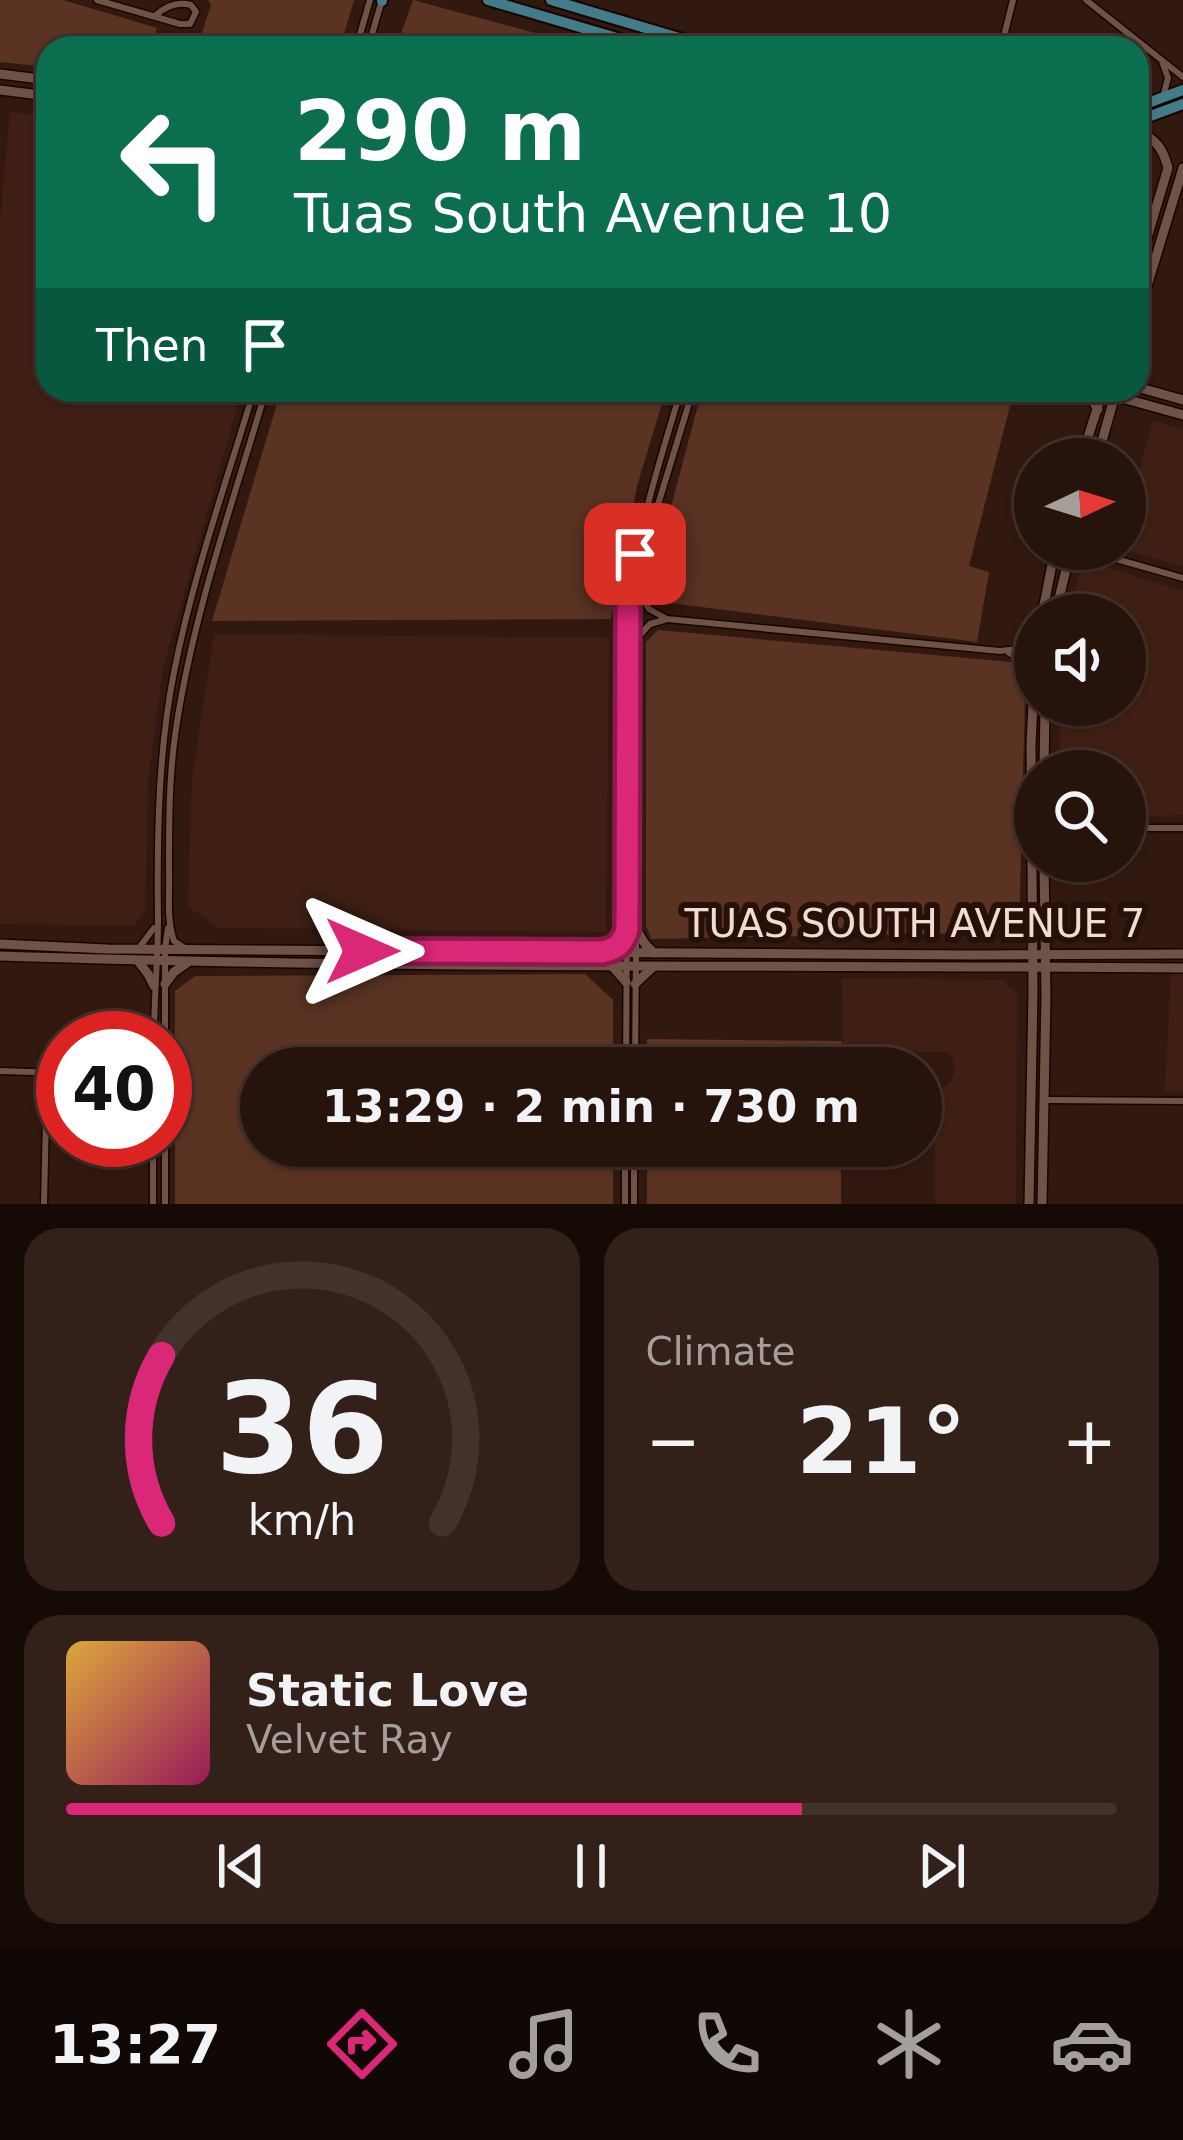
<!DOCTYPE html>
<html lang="en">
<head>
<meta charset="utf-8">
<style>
  :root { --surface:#26130b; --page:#322019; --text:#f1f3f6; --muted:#a49e9d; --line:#42322c; --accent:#db2777 }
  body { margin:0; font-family:"DejaVu Sans",sans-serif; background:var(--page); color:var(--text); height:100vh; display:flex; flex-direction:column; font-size:45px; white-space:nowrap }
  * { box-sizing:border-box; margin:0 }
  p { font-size:39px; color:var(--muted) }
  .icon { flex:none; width:66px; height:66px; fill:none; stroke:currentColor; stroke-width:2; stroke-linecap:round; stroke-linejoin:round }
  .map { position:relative; height:1204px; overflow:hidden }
  .details { display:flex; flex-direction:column; gap:24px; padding:24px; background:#150a06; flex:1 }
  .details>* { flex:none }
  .banner { position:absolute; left:36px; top:36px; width:1113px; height:366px; border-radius:36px; box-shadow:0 3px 9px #0004,0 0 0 3px var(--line); background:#0b6e4f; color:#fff; overflow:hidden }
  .needle { width:78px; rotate:86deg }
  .fabs { position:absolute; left:1014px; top:438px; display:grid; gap:24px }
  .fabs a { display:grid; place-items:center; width:132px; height:132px; border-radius:50%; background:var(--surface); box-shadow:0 3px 9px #0004,0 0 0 3px var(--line); font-size:60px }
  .speed { position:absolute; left:36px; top:1011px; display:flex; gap:24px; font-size:60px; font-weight:700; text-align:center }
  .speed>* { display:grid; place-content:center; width:156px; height:156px; border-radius:50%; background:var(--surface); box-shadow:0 3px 9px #0004,0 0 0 3px var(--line); line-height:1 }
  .speed .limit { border:18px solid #d22; background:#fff; color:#111 }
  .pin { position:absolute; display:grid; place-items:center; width:102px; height:102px; color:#fff; margin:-51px; border-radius:24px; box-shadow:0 6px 18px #0006 }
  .me { position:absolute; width:132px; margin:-66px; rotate:90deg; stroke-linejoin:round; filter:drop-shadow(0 0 9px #0008) }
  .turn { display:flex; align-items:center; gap:42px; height:252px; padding:0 60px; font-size:54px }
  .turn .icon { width:156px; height:156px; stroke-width:2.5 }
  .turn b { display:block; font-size:84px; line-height:102px }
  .then { display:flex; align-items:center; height:114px; padding:0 60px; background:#0003; gap:24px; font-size:45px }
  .big { font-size:90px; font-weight:800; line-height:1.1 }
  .details .tile { flex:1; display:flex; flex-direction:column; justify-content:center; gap:18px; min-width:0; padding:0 42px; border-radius:36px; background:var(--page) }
  .details .dial { align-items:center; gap:0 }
  .dial svg { height:312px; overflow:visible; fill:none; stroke:var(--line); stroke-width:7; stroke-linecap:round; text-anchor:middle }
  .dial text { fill:var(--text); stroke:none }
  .song { display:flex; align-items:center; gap:36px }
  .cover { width:144px; height:144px; border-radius:18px; background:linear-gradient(135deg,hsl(40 70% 55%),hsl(330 70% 35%)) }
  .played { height:12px; border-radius:6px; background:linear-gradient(90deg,var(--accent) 70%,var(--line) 70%) }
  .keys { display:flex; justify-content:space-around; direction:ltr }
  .heat { display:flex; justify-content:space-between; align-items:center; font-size:66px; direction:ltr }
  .details .tiles { flex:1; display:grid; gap:24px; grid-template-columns:1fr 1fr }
  .tile:last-child { grid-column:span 2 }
  .trip { position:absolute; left:240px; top:1047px; width:702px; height:120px; border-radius:60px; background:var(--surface); box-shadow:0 3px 9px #0004,0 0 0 3px var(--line); font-weight:800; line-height:120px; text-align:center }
  .dock { display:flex; height:192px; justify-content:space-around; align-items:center; background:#0f0804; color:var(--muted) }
  .dock .icon { width:84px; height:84px }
  .dock .selected { color:var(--accent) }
  .dock b { font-size:54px; color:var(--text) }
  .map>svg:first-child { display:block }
  .built { fill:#3f1f13 }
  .green { fill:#5a3323 }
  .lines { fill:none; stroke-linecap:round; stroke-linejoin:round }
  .street-casing { stroke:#180400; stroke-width:9 }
  .secondary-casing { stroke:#180400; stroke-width:12 }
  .primary-casing { stroke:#180400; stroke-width:14 }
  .street { stroke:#705347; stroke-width:6 }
  .secondary { stroke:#705347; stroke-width:9 }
  .primary { stroke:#427c88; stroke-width:10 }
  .route-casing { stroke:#8e194d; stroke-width:30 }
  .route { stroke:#db2777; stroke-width:21 }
  .labels { text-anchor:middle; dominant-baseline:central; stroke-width:12; stroke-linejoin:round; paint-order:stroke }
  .street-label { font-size:39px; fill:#eedcd5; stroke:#271007 }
</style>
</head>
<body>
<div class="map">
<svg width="1183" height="1204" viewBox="0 0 1183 1204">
  <rect width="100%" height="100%" fill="#32190f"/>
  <g class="built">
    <path d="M10 112 48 116V390H242L163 668 148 782 145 911 133 926 0 924V222Z"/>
    <path d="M1153 421 1183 429V567L1123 549 1125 520Z"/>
    <path d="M1096 564 1183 591V815L1125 816V771H1059L1061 705H1125V615H1071L1080 568Z"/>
    <path d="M214 634 609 638 606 932 220 928 188 907 192 779Z"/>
    <path d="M1171 973H1183V1092L1165 1091Z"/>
    <path d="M842 978 1002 980 1017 994 1016 1204H935V1100L940 1090 951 1081 955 1072 954 1062 948 1052H843Z"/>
  </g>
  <g class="green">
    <path d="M0 0H63L157 28 151 48H48V67L0 62Z"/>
    <path d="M208 0H354L340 48H197L211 5Z"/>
    <path d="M413 0 591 48H396Z"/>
    <path d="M281 390H666L637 486 611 619 212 621Z"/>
    <path d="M702 390H1014L969 566 989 572 977 642 662 602 649 590Z"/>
    <path d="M658 630 1011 662 1016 667 1025 696 1019 932 651 939 646 925V642Z"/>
    <path d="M585 974 613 1000V1068H261V1146H613V1204H175V991L195 976Z"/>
    <path d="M647 1039 842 1041 841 1068H647Z"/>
    <rect x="647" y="1146" width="194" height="58"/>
  </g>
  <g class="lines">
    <g class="street-casing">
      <g id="street">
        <path d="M97 0 180 24H190L196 12 191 5C177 1 166 6 156 15"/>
        <path d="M1086 0 1183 77"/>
        <path d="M356 48 370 0"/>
        <path d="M368 48 382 0"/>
        <path d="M1001 48 1013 0"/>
        <path d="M1162 61 1168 78 1164 93"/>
        <path d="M1081 549 1183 578"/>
        <path d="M641 594 649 609 667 619 1000 651 1018 649 1035 638"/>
        <path d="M640 635 650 624 664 620"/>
        <path d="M1009 653 1026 661 1032 669"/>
        <path d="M1125 828H1183"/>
        <path d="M138 949 154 928"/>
        <path d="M186 949 174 941C166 918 170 892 169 868 169 822 169 774 176 729 193 614 233 502 266 390"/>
        <path d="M154 1038C154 998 158 958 158 919 157 837 158 753 174 672 193 576 226 483 254 390"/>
        <path d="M165 1038V949L168 928"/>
        <path d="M626 1068 629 600C638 528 660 460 681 390"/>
        <path d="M635 1068 639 601 653 521 693 390"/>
        <path d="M0 1071 63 1073"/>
        <path d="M1046 1100 1183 1101"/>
        <path d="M44 1204 47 1072"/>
        <path d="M153 1204V1140"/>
        <path d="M165 1204V1140"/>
        <path d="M625 1204V1146"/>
        <path d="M634 1204V1146"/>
      </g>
    </g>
    <g class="secondary-casing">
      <g id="secondary">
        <path d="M0 74 48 80"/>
        <path d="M0 90 48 96"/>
        <path d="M1137 132C1156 138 1163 149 1168 168L1137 271"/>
        <path d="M1137 319 1183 168"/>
        <path d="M1137 387 1183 400"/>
        <path d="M1085 390 1098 409"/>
        <path d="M1093 390 1183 415"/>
        <path d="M1081 459 1103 390"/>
        <path d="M1097 459 1115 395"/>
        <path d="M1042 615 1055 549"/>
        <path d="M1055 615 1071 549"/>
        <path d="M1044 771 1045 705"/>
        <path d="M636 929 645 944 654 953"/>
        <path d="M0 944 107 949 973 955 1183 954"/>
        <path d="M613 950 620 945 627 930"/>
        <path d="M0 956C394 969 789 965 1183 968"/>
        <path d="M138 961 148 974 154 986"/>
        <path d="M612 966 626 982"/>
        <path d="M165 984 174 972 188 962"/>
        <path d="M635 984 653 967"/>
        <path d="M1029 1204 1033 992 1031 745 1035 661"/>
        <path d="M1042 1204 1046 997 1044 861"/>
      </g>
    </g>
    <g class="primary-casing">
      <g id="primary">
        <path d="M488 0 651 48"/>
        <path d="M551 0 713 48"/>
        <path d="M382 1V0"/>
        <path d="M1137 107 1183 90"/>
        <path d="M1137 121 1183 104"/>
      </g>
    </g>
    <use href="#street" class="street"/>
    <use href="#secondary" class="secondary"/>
    <use href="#primary" class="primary"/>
  </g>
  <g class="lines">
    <g class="route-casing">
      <path id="route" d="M362 951 602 952C616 949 622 945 627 930L628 600 635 554"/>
    </g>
    <use href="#route" class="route"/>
  </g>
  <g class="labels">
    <g class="street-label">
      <text x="915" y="923">TUAS SOUTH AVENUE 7</text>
    </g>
  </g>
</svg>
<div class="fabs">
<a><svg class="needle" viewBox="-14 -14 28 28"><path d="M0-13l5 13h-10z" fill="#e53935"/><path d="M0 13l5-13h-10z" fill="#a49e9d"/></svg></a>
<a><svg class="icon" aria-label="sound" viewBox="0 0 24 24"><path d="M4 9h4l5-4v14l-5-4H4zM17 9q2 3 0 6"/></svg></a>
<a><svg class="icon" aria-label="search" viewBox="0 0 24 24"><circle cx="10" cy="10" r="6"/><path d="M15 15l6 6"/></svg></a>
</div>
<div class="speed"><div class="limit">40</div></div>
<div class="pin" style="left:635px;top:554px;background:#d93025"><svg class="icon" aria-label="arrive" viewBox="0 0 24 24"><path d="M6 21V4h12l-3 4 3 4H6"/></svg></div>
<svg class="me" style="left:362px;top:951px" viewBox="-20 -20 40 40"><path d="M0-17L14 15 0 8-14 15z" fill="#db2777" stroke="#fff" stroke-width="4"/></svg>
<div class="trip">13:29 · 2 min · 730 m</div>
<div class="banner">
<div class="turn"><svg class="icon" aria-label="left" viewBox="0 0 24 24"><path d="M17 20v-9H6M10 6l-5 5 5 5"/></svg><div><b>290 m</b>Tuas South Avenue 10</div></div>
<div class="then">Then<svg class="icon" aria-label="arrive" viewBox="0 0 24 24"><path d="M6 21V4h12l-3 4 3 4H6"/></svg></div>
</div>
</div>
<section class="details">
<div class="tiles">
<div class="tile dial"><svg viewBox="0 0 100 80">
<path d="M14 69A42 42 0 1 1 86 69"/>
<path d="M14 69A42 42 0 0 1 14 26" stroke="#db2777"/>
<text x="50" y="56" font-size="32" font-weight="700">36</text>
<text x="50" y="72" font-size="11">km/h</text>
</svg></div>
<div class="tile"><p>Climate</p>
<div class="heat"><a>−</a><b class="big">21°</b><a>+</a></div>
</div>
<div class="tile">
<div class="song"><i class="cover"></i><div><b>Static Love</b><p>Velvet Ray</p></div></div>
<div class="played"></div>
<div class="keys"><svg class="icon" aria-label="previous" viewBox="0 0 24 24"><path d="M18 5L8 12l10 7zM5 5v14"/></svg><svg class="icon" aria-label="pause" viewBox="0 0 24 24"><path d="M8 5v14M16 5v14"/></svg><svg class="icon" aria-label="next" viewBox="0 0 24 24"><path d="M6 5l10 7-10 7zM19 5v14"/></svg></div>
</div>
</div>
</section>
<nav class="dock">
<b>13:27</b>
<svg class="icon selected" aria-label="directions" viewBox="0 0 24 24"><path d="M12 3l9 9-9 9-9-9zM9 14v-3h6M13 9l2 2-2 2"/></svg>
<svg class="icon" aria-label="music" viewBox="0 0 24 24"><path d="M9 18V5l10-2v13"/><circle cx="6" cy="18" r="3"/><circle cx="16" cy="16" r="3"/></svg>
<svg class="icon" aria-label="phone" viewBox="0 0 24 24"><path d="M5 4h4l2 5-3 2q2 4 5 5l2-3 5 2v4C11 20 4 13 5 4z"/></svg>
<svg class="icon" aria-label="climate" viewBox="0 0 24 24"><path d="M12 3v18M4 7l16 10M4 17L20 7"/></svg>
<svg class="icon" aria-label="car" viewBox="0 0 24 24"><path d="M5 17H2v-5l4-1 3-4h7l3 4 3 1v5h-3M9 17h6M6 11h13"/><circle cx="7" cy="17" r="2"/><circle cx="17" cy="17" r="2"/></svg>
</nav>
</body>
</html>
